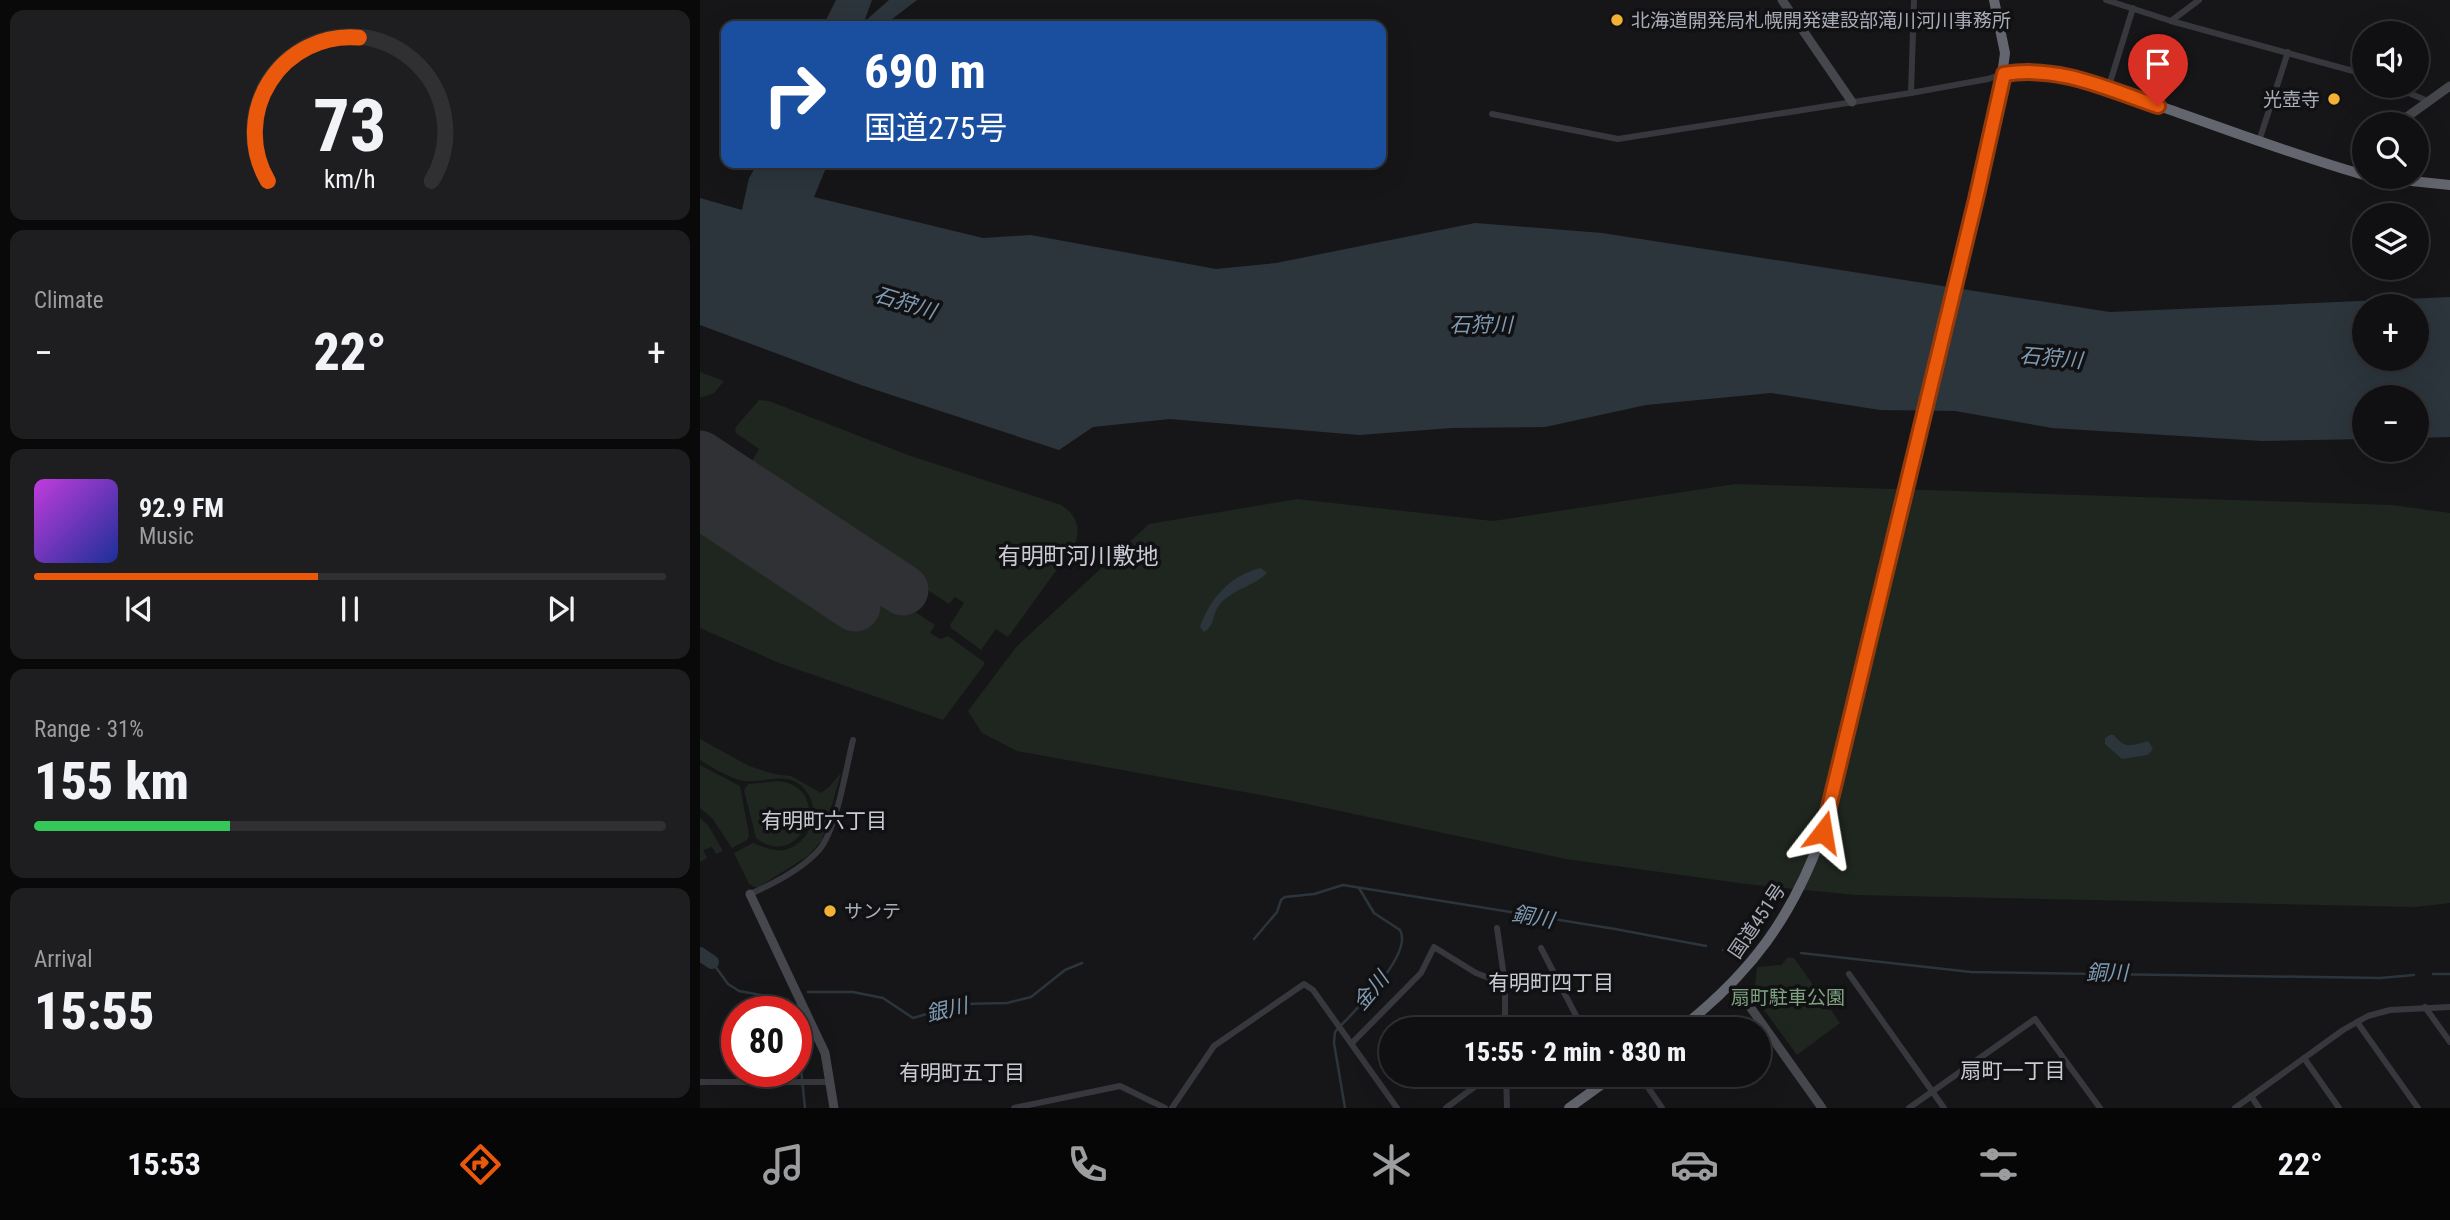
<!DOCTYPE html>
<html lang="en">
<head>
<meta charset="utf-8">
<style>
  :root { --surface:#101012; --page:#1e1e20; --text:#f1f3f6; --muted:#9c9d9f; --line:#303032; --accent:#ea580c }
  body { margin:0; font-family:"Roboto Condensed","Noto Sans JP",sans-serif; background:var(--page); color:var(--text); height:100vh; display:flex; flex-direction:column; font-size:26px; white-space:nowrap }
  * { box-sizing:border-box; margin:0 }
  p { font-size:23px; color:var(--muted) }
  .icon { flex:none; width:38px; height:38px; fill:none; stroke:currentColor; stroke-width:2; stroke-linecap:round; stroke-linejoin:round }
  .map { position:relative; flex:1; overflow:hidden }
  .details { display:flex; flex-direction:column; gap:10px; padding:10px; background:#09090a; width:700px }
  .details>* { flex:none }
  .guide { position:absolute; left:21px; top:21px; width:665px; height:147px; border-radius:14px; box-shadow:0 7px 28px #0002,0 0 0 2px var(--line); background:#1a4fa0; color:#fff; overflow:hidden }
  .buttons { position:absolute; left:1652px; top:21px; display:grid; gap:14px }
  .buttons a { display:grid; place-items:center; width:77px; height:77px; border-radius:50%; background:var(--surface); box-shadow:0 7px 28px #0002,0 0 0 2px var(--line); font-size:35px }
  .speed { position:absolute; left:21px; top:996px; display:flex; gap:14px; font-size:35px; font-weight:700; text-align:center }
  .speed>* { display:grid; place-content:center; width:91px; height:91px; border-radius:50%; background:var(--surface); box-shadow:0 7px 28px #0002,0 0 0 2px var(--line); line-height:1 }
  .speed .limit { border:10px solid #d22; background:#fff; color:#111 }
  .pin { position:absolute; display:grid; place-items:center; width:60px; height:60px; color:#fff; margin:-72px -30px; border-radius:50% 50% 50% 0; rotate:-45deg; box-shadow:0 0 7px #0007 }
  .pin .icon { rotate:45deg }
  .me { position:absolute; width:77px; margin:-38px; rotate:14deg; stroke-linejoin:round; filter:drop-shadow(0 0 5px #0008) }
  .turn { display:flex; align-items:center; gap:24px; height:147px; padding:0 28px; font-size:32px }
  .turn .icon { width:91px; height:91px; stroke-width:2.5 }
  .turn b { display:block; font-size:49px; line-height:60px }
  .big { font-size:52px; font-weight:800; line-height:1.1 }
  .details .widget { flex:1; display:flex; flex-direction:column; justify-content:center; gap:10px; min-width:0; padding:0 24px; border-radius:14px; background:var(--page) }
  .details .dial { align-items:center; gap:0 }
  .dial svg { height:182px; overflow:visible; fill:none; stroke:var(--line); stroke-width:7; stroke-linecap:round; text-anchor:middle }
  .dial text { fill:var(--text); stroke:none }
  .song { display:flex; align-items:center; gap:21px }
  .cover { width:84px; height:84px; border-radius:10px; background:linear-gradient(135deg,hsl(290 70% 55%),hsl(230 70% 35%)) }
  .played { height:7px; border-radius:4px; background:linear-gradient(90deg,var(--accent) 45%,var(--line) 45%) }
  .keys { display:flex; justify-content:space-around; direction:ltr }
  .heat { display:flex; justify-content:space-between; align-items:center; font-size:38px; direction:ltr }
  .charge { height:10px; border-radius:5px; background:linear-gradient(90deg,#34c759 31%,var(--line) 0) }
  .trip { position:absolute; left:679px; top:1017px; width:392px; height:70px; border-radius:35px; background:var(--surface); box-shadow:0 7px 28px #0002,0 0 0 2px var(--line); font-weight:800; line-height:70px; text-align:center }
  .menu { display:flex; height:112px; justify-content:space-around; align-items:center; background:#060607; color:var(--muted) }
  .menu .icon { width:49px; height:49px }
  .menu .on { color:var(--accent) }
  .menu b { font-size:32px; color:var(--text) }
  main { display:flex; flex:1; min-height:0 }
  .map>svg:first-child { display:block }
  .green { fill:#1e261f }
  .water { fill:#2c353c; fill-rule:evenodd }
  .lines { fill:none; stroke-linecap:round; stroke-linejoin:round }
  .stream { stroke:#2c353c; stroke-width:2.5 }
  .river { stroke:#2c353c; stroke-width:14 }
  .runway { stroke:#303135; stroke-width:51 }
  .street { stroke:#37383d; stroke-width:6 }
  .secondary { stroke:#45474d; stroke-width:9 }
  .highway { stroke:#63666e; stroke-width:10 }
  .route-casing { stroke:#983908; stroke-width:18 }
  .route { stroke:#ea580c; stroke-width:12 }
  .poi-dot { fill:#f2b134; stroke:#111113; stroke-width:2.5 }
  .labels { text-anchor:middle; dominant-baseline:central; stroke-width:7; stroke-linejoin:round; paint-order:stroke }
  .poi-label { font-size:19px; fill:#a8adb8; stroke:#111113; text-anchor:start }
  .street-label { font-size:19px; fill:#a8adb8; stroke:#111113 }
  .park-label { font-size:19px; fill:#7fa381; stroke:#111113 }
  .water-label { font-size:21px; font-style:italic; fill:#7f9bb3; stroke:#111113 }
  .neighbourhood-label { font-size:21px; fill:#c9ccd4; stroke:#111113 }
  .quarter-label { font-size:23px; fill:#c9ccd4; stroke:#111113 }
</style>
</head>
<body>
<main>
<section class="details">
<div class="widget dial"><svg viewBox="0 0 100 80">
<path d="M14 69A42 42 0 1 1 86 69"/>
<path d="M14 69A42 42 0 0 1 54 6" stroke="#ea580c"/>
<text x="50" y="56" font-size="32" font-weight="700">73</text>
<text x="50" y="72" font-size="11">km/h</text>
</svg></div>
<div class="widget"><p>Climate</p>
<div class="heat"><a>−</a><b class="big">22°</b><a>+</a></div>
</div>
<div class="widget">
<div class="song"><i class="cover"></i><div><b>92.9 FM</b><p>Music</p></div></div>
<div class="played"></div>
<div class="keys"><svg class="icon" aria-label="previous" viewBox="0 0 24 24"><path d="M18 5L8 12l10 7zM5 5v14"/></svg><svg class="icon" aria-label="pause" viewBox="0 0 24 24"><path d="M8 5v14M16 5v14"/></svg><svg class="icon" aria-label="next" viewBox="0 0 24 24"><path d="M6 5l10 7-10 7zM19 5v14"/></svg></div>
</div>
<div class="widget"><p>Range · 31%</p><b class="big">155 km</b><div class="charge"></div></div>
<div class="widget"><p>Arrival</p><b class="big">15:55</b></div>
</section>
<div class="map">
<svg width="1750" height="1108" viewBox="0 0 1750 1108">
  <rect width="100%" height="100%" fill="#161618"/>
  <g class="green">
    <path d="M0 372 24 381 14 393 0 398Z"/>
    <path d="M59 400 69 401 208 455 361 505C377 515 382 529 374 546L308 637 296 629 281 650 251 628 250 625 264 603 255 597 249 604 46 470 59 449 36 433 35 428Z"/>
    <path d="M44 473 216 587 219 599 206 602 33 488Z"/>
    <path d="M0 476 29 495 32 491 235 625 230 633 240 639 248 636 284 662V665L243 720 79 663 0 628Z"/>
    <path d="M1035 484 1692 505 1750 513V903L1715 907 1156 895 1046 884 866 859 588 800 317 751 282 733 268 711 317 646 449 524 597 499 793 521Z"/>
    <path d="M0 739 49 766 74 774 91 776 121 793 129 787 141 773 122 840 108 856 57 888 49 884 34 853 53 843C63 847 74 852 85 850 108 844 122 815 108 794 91 767 67 784 44 781 30 779 12 767 0 760Z"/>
    <path d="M0 765 40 786 49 835 47 840 32 848 12 818 0 808Z"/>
    <path d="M79 781C137 789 100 873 56 838L44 790 48 784Z"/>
    <path d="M0 818 8 825 23 851 16 854 12 847 3 850 7 858 0 862Z"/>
    <path d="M1088 957 1094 958 1140 1023 1097 1055 1054 996 1057 967 1081 965Z"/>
  </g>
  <g class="water">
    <path d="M136 0H172L164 22 189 0H217L183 26H123Z"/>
    <path d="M58 163H128L114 197 283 238 331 235 516 269 576 263 775 223 902 233 1410 312 1750 297V437L1717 438V397H1664V439L1562 441 1352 428 1255 411 1180 410 1071 393 946 405 845 427 752 428 659 435 470 419 393 427 359 450 161 385 0 325V198L42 210 49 178ZM1664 306H1717V359H1664Z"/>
    <path d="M561 568 567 573C554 586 533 589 520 604 512 613 515 627 504 632L500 627C510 599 530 575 561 568Z"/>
    <path d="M1410 735H1414C1425 750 1433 745 1448 741L1453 749 1448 755 1422 759 1405 744V738Z"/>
  </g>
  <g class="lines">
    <g class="stream">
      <path d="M554 939 577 912 581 900 585 897 614 894 643 885 915 929 1006 946"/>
      <path d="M1023 950 1031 951 1042 949"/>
      <path d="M1101 953 1271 972 1680 978 1714 975"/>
      <path d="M12 962 28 984 39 991 88 1000"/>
      <path d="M1733 974H1750"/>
      <path d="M108 992H153L183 998 213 1018 261 1004 307 1003 331 997 365 970 382 963"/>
      <path d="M75 998 77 1012"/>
      <path d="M96 1054 101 1069 105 1108"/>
      <path d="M645 1108 634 1043 635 1032C652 1013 714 955 700 930L674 913 659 888"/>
    </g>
    <path class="river" d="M0 954 12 962"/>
    <g class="runway">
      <path d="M0 456 203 590"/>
      <path d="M0 503 155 606"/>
    </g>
    <g class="street">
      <path d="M1406 0 1471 21 1664 74"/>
      <path d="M1471 21 1499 0"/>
      <path d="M1692 86 1728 101"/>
      <path d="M1408 89 1433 8"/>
      <path d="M1211 93 1214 0"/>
      <path d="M792 114 918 139 1211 93 1288 79 1302 74"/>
      <path d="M1559 141 1588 52"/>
      <path d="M50 894C73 884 102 869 119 850 137 829 146 768 153 740"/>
      <path d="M797 928 805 984V1029"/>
      <path d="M841 948 883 1029"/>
      <path d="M1149 974 1244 1108"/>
      <path d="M1725 1007 1750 1042"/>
      <path d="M1657 1022 1718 1108"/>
      <path d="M652 1043 721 973 734 947 776 973 805 984"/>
      <path d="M1604 1058 1639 1108"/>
      <path d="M806 1074 807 1108"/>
      <path d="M939 1074 962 1108"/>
      <path d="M0 1082H131"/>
      <path d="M1551 1096 1559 1108"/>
      <path d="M314 1108 420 1086 465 1108"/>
      <path d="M472 1108 514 1046 604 984 613 990 697 1108"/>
      <path d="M746 1108 792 1074"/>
      <path d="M1209 1108 1335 1019 1400 1108"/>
      <path d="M1535 1108 1643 1030 1668 1016 1690 1010 1750 1007"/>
    </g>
    <g class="secondary">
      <path d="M1082 0 1152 102"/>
      <path d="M1697 124 1750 86"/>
      <path d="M1656 173 1664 155"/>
      <path d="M50 894 125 1053 134 1108"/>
      <path d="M1030 985 1048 1004 1122 1108"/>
    </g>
    <g class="highway">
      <path d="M1304 74C1360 65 1412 90 1465 108 1531 131 1597 156 1664 175"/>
      <path d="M1673 177 1750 185"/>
      <path d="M980 1029C1051 973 1092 918 1123 832L1299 98 1305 53 1294 0"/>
      <path d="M869 1108 916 1074"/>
    </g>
  </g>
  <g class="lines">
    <g class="route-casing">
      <path id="route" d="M1123 832 1276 199 1304 74C1359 65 1407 89 1458 106"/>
    </g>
    <use href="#route" class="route"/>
  </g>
  <g class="poi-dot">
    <circle cx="917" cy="20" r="7"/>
    <circle cx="1634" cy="99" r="7"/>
    <circle cx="130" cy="911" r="7"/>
  </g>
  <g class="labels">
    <g class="poi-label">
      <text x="931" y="20">北海道開発局札幌開発建設部滝川河川事務所</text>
      <text x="1620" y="99" text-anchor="end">光壺寺</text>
      <text x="144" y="911">サンテ</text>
    </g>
    <g class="street-label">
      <text transform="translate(1057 921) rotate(-56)">国道451号</text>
    </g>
    <g class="park-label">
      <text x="1088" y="997">扇町駐車公園</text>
    </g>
    <g class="water-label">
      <text transform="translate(205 303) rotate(17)">石狩川</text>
      <text x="781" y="325">石狩川</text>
      <text transform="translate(1351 358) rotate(5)">石狩川</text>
      <text transform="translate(833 917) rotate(10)">銅川</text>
      <text x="1407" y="973">銅川</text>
      <text transform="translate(671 991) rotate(-50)">金川</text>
      <text transform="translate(247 1010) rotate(-13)">銀川</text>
    </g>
    <g class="neighbourhood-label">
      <text x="124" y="821">有明町六丁目</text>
      <text x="851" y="983">有明町四丁目</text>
      <text x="1313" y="1071">扇町一丁目</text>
      <text x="262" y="1073">有明町五丁目</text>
    </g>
    <g class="quarter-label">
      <text x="378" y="556">有明町河川敷地</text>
    </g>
  </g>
</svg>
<div class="buttons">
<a><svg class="icon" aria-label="sound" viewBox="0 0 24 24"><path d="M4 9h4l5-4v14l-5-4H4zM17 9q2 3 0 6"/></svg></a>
<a><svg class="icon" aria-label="search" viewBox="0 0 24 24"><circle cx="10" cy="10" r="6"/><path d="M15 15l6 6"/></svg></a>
<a><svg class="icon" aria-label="layers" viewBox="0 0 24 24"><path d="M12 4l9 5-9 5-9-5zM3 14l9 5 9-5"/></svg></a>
<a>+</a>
<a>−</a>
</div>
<div class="speed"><div class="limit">80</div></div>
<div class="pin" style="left:1458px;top:106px;background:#d93025"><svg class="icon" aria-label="arrive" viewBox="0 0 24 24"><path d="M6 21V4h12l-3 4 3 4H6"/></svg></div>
<svg class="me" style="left:1123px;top:832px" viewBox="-20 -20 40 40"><path d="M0-17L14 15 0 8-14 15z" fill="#ea580c" stroke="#fff" stroke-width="4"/></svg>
<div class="trip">15:55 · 2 min · 830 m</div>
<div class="guide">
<div class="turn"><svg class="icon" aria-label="right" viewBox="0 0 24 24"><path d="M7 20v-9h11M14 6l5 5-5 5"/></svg><div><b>690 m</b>国道275号</div></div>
</div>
</div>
</main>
<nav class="menu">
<b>15:53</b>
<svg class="icon on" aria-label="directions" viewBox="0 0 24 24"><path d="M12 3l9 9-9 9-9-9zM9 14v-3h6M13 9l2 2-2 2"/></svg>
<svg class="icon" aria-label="music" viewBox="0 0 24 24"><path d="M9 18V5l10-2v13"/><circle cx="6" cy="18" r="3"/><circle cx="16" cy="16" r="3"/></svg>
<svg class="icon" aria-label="phone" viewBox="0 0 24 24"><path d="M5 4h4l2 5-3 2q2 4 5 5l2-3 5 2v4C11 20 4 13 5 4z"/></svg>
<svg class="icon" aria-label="climate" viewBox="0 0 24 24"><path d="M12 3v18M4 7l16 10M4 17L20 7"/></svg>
<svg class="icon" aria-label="car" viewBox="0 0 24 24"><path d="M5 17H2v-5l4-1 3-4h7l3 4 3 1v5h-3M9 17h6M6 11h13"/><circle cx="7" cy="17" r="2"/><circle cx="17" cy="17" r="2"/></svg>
<svg class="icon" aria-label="filters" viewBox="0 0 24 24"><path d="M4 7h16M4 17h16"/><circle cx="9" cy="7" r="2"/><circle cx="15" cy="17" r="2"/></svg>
<b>22°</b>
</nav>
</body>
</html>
